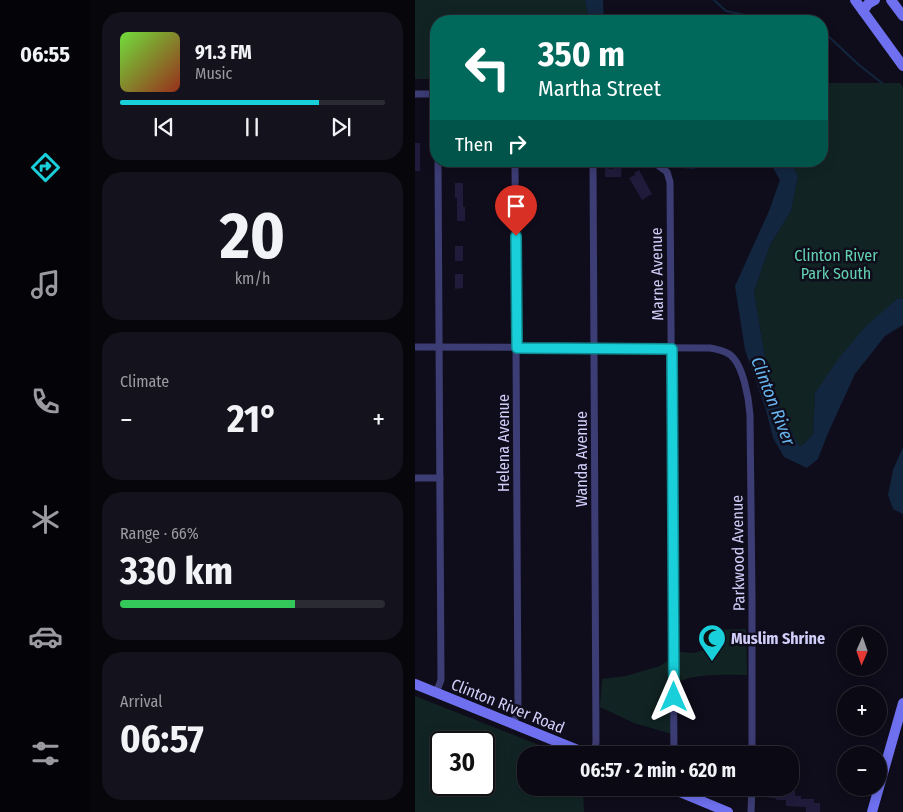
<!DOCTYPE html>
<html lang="en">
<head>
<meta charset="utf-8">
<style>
  :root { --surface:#0b0a14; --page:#14131d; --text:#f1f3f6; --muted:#9a9aa0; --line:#2b2b34; --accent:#18cfda }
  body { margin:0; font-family:"Fira Sans Condensed",sans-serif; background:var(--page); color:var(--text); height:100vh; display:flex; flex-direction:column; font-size:19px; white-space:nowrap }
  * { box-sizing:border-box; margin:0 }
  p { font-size:16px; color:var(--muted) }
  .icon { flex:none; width:28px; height:28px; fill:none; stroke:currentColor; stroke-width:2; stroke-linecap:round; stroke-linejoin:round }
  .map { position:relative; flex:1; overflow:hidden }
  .details { display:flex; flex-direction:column; gap:12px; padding:12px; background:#06060b; width:325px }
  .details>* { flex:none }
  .top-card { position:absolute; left:15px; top:15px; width:398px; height:152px; border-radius:20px; box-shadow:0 2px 12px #0003,0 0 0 1px var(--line); background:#00695c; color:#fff; overflow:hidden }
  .needle { width:32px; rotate:182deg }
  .tools { position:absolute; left:422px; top:626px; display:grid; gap:10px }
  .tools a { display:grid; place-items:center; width:50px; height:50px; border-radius:50%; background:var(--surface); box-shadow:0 2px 12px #0003,0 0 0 1px var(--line); font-size:25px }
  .speed { position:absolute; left:15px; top:731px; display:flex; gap:10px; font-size:25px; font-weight:700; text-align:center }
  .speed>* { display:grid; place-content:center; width:65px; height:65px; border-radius:50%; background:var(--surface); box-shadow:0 2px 12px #0003,0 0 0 1px var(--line); line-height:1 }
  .speed .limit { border:2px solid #111; border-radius:8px; background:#fff; color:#111 }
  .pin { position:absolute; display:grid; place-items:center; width:42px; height:42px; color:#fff; margin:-51px -21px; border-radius:50% 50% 50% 0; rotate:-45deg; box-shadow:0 0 5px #0007 }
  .pin .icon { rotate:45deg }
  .me { position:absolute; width:55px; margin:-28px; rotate:0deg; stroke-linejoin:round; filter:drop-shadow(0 0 4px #0008) }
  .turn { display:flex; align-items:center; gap:18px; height:105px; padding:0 25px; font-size:22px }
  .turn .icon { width:65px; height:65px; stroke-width:2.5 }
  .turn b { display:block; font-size:35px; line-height:42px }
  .then { display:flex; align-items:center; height:48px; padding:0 25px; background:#0003; gap:10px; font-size:19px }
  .big { font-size:38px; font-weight:700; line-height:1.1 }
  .details .tile { flex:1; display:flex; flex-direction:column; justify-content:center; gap:8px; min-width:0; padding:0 18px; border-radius:20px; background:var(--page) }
  .details .dial { align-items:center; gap:0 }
  .dial b { font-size:65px; line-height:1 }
  .song { display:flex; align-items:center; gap:15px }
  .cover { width:60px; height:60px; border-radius:8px; background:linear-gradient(135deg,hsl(100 70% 55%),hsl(10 70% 35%)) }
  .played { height:5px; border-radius:2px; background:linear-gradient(90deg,var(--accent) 75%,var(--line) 75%) }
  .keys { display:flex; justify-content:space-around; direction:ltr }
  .heat { display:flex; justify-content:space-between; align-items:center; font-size:28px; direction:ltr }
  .charge { height:8px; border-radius:4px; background:linear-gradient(90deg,#34c759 66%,var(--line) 0) }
  .trip { position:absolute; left:102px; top:746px; width:282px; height:50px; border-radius:20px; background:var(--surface); box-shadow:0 2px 12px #0003,0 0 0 1px var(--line); font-weight:700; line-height:50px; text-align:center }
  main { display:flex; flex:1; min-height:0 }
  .menu { display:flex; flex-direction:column; width:90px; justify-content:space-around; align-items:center; background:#040408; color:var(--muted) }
  .menu .icon { width:35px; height:35px }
  .menu .on { color:var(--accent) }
  .menu b { font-size:22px; color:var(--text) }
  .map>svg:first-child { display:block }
  .green { fill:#112423; fill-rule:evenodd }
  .water { fill:#12263f }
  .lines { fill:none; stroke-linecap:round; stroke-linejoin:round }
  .stream { stroke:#12263f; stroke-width:2 }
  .building { fill:#201b3a }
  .street { stroke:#3d3d75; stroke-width:7 }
  .secondary { stroke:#6e70ef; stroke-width:10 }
  .route-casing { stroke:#10878e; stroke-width:12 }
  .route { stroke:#18cfda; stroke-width:9 }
  .labels { text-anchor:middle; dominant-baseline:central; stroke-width:5; stroke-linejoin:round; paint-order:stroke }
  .park-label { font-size:16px; fill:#62d0b0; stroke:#0f0d1b }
  .street-label { font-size:16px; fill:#d0cdf9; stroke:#0f0d1b }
  .poi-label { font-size:16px; font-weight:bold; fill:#d0cdf9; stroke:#0f0d1b; text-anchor:start }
  .water-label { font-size:18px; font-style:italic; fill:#66b5ee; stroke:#0f0d1b }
</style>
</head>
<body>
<main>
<nav class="menu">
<b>06:55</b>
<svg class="icon on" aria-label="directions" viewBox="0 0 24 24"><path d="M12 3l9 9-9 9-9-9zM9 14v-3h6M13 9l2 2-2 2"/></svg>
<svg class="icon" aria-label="music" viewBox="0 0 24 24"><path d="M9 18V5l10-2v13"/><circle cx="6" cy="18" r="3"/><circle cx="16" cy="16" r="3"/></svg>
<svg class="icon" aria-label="phone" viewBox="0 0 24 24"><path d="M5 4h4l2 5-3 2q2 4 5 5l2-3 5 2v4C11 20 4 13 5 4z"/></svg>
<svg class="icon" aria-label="climate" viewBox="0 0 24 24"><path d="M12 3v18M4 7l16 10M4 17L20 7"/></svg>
<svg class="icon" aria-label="car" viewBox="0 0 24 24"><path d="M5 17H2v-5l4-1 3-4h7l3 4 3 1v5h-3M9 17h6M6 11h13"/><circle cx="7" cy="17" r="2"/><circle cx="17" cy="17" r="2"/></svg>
<svg class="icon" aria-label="filters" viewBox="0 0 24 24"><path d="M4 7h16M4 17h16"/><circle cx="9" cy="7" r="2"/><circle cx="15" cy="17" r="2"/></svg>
</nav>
<section class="details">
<div class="tile">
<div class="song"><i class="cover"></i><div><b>91.3 FM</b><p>Music</p></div></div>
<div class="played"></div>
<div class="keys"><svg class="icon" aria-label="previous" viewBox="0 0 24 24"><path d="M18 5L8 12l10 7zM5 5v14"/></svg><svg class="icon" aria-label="pause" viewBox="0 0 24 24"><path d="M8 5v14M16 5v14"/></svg><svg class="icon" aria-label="next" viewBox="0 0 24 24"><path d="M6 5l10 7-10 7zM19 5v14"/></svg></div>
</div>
<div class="tile dial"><b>20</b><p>km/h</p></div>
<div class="tile"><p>Climate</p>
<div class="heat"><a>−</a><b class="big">21°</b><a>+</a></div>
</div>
<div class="tile"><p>Range · 66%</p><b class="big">330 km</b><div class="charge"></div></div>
<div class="tile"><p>Arrival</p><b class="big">06:57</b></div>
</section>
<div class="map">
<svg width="488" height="812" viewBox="0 0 488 812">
  <rect width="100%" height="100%" fill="#0f0d1b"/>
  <g class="green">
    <path d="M0 0H170L174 21H21V79H0Z"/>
    <path d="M406 83H485L488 87V299L483 298 400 393 398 434 389 444 384 446 357 392 348 346 339 292 355 245 376 211 383 176 376 161H406Z"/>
    <path d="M331 629 332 675C315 675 277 673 263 683 260 686 257 690 255 692L257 734 219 723 185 707 187 679 211 676 245 666 265 652 279 653 289 650 290 639 289 630Z"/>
    <path d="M0 696 149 755H111V788H168L169 812H0ZM26 742H69V785H26Z"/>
  </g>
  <g class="water">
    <path d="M170 0H188L189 21H174Z"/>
    <path d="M254 161H287L279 169 267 168Z"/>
    <path d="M354 161H376L383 176 376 211 355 245 339 292 348 346 357 392 384 446 389 444 398 434 400 393 424 358 451 326 483 298 488 299V325L470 336 440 374 413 433 403 459 392 468 369 457 358 438 351 410 330 350 320 286 354 211 365 180Z"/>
    <path d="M488 447V514L478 509 473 495 478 470Z"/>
  </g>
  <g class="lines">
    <g class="stream">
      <path d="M299 0 311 11 358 21"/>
      <path d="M406 33 412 35 444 65 467 83"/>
    </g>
  </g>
  <g class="building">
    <rect x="0" y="143" width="5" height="28"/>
    <path d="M198 162H207L206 177H190V168L198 169Z"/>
    <path d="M224 170 237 194 227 200 214 178 220 175 219 173Z"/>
    <path d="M40 183H48V207H50V221H42V198H40Z"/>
    <rect x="40" y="246" width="8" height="15"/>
    <path d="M40 274H48V288L40 289Z"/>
    <path d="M354 788H368V790L380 791V796H386V799H399V803H405V812H391V807L371 806V800H362L360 798H354Z"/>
  </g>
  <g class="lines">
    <g class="street">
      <path d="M0 94H21"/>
      <path d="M237 161 252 172 255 182 259 755"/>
      <path d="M0 347 295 348C301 349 309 351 314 354 328 363 334 399 335 415L337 597V755"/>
      <path d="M0 478H25"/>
      <path d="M21 693 26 680 23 161"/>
      <path d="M98 724 103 710 100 161"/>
      <path d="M177 755 181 743 178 161"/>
      <path d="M336 812 337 788"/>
    </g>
    <g class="secondary">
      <path d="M440 0 488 66"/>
      <path d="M476 0 488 16"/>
      <path d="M448 11 453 4 460 0"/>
      <path d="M0 684 175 755"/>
      <path d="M255 788 313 812"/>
      <path d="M457 812 488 703"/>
    </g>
  </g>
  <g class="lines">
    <g class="route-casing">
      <path id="route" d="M101 236 102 348 257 349 259 697"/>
    </g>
    <use href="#route" class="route"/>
  </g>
  <defs>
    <g id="mosque-pin" transform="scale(1.4375)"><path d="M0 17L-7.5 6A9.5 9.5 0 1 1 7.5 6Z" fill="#18cfda" stroke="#0f0d1b"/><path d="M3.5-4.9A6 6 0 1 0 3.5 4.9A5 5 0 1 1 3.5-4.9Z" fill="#111"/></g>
  </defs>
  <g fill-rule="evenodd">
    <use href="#mosque-pin" x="297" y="638"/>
  </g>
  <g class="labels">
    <g class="park-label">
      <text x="421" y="255">Clinton River<tspan x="421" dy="18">Park South</tspan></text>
    </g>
    <g class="street-label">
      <text transform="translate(242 274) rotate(-91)">Marne Avenue</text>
      <text transform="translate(88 443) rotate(-90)">Helena Avenue</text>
      <text transform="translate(166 459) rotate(-90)">Wanda Avenue</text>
      <text transform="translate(323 553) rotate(-91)">Parkwood Avenue</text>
      <text transform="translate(93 706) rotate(22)">Clinton River Road</text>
    </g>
    <g class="poi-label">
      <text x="316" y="638">Muslim Shrine</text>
    </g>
    <g class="water-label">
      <text transform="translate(358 401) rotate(69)">Clinton River</text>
    </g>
  </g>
</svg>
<div class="tools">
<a><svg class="needle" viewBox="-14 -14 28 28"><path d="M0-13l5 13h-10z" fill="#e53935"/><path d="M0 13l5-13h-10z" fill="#9a9aa0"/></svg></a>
<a>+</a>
<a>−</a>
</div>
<div class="speed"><div class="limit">30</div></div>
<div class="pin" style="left:101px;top:236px;background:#d93025"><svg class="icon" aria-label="arrive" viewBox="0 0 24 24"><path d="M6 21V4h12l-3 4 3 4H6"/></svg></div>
<svg class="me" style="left:259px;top:697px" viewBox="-20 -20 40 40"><path d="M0-17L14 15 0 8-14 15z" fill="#18cfda" stroke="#fff" stroke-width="4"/></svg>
<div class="trip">06:57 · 2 min · 620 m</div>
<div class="top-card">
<div class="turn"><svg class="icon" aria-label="left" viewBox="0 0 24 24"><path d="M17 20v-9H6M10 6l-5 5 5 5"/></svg><div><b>350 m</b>Martha Street</div></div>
<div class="then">Then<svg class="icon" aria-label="right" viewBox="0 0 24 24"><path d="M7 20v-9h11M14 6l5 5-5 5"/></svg></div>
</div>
</div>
</main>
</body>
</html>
